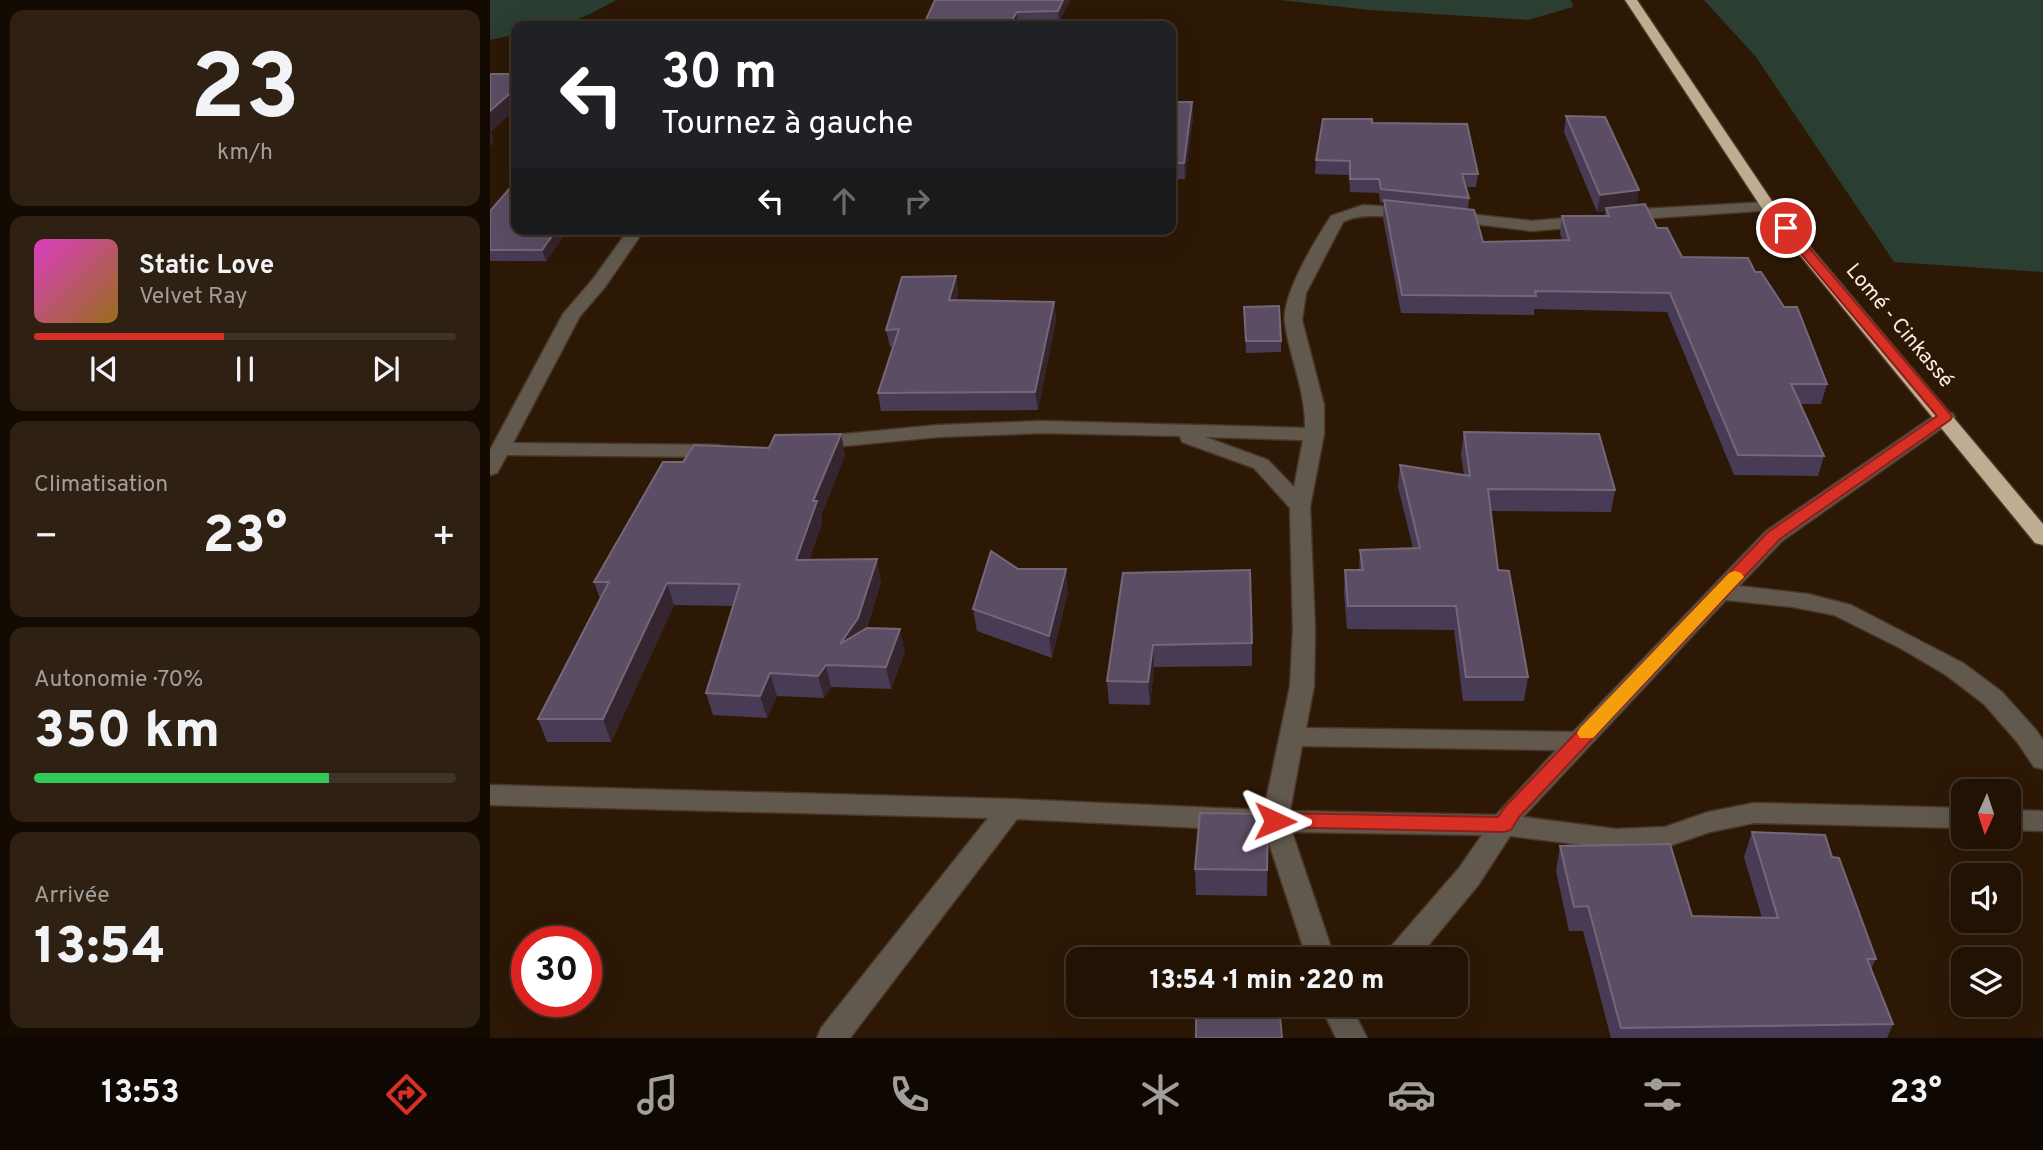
<!DOCTYPE html>
<html lang="fr">
<head>
<meta charset="utf-8">
<style>
  :root { --surface:#221204; --page:#2e2013; --text:#f1f3f6; --muted:#a29e9a; --line:#3f3226; --accent:#d93025 }
  body { margin:0; font-family:Overpass,sans-serif; background:var(--page); color:var(--text); height:100vh; display:flex; flex-direction:column; font-size:26px; white-space:nowrap }
  * { box-sizing:border-box; margin:0 }
  p { font-size:23px; color:var(--muted) }
  .icon { flex:none; width:38px; height:38px; fill:none; stroke:currentColor; stroke-width:2; stroke-linecap:round; stroke-linejoin:round }
  .map { position:relative; flex:1; overflow:hidden }
  .panel { display:flex; flex-direction:column; gap:10px; padding:10px; background:#130a02; width:490px }
  .panel>* { flex:none }
  .hud { position:absolute; left:21px; top:21px; width:665px; height:214px; border-radius:14px; box-shadow:0 7px 28px #0002,0 0 0 2px var(--line); background:#202124; color:#fff; overflow:hidden }
  .needle { width:46px; rotate:183deg }
  .tools { position:absolute; left:1461px; top:779px; display:grid; gap:14px }
  .tools a { display:grid; place-items:center; width:70px; height:70px; border-radius:14px; background:var(--surface); box-shadow:0 7px 28px #0002,0 0 0 2px var(--line); font-size:35px }
  .speed { position:absolute; left:21px; top:926px; display:flex; gap:14px; font-size:35px; font-weight:700; text-align:center }
  .speed>* { display:grid; place-content:center; width:91px; height:91px; border-radius:50%; background:var(--surface); box-shadow:0 7px 28px #0002,0 0 0 2px var(--line); line-height:1 }
  .speed .limit { border:10px solid #d22; background:#fff; color:#111 }
  .pin { position:absolute; display:grid; place-items:center; width:60px; height:60px; color:#fff; margin:-30px; border:4px solid #fff; border-radius:50%; box-shadow:0 2px 7px #0007 }
  .me { position:absolute; width:77px; margin:-38px; rotate:91deg; stroke-linejoin:round; filter:drop-shadow(0 0 5px #0008) }
  .turn { display:flex; align-items:center; gap:24px; height:147px; padding:0 35px; font-size:32px }
  .turn .icon { width:91px; height:91px; stroke-width:2.5 }
  .turn b { display:block; font-size:49px; line-height:60px }
  .lanes { display:flex; align-items:center; height:66px; padding:0 35px; background:#0003; justify-content:center; gap:35px; direction:ltr }
  .lanes .off { opacity:.35 }
  .big { font-size:52px; font-weight:800; line-height:1.1 }
  .panel .card { flex:1; display:flex; flex-direction:column; justify-content:center; gap:10px; min-width:0; padding:0 24px; border-radius:14px; background:var(--page) }
  .panel .dial { align-items:center; gap:0 }
  .dial b { font-size:91px; line-height:1 }
  .song { display:flex; align-items:center; gap:21px }
  .cover { width:84px; height:84px; border-radius:10px; background:linear-gradient(135deg,hsl(310 70% 55%),hsl(40 70% 35%)) }
  .played { height:7px; border-radius:4px; background:linear-gradient(90deg,var(--accent) 45%,var(--line) 45%) }
  .keys { display:flex; justify-content:space-around; direction:ltr }
  .heat { display:flex; justify-content:space-between; align-items:center; font-size:38px; direction:ltr }
  .charge { height:10px; border-radius:5px; background:linear-gradient(90deg,#34c759 70%,var(--line) 0) }
  .trip { position:absolute; left:576px; top:947px; width:402px; height:70px; border-radius:14px; background:var(--surface); box-shadow:0 7px 28px #0002,0 0 0 2px var(--line); font-weight:800; line-height:70px; text-align:center }
  .menu { display:flex; height:112px; justify-content:space-around; align-items:center; background:#0e0702; color:var(--muted) }
  .menu .icon { width:49px; height:49px }
  .menu .active { color:var(--accent) }
  .menu b { font-size:32px; color:var(--text) }
  main { display:flex; flex:1; min-height:0 }
  .map>svg:first-child { display:block }
  .green { fill:#2a3e31 }
  .lines { fill:none; stroke-linecap:round; stroke-linejoin:round }
  .street-casing { stroke:#4a3625; stroke-width:3 }
  .highway-casing { stroke:#4a3625; stroke-width:3 }
  .street { fill:#61594e; fill-rule:evenodd }
  .highway { fill:#c0ac90; fill-rule:evenodd }
  .wall { fill:#483b55 }
  .shaded-wall { fill:#35252f }
  .building { fill:#5b4e64; stroke:#746778; stroke-width:2 }
  .route { fill:#d93025; stroke:#8d1f18; stroke-width:2 }
  .slow { fill:#f59e0b }
  .labels { text-anchor:middle; dominant-baseline:central; stroke-width:7; stroke-linejoin:round; paint-order:stroke }
  .far-street-label { font-size:21px; fill:#fbece0; stroke:#2d1806 }
</style>
</head>
<body>
<main>
<section class="panel">
<div class="card dial"><b>23</b><p>km/h</p></div>
<div class="card">
<div class="song"><i class="cover"></i><div><b>Static Love</b><p>Velvet Ray</p></div></div>
<div class="played"></div>
<div class="keys"><svg class="icon" aria-label="previous" viewBox="0 0 24 24"><path d="M18 5L8 12l10 7zM5 5v14"/></svg><svg class="icon" aria-label="pause" viewBox="0 0 24 24"><path d="M8 5v14M16 5v14"/></svg><svg class="icon" aria-label="next" viewBox="0 0 24 24"><path d="M6 5l10 7-10 7zM19 5v14"/></svg></div>
</div>
<div class="card"><p>Climatisation</p>
<div class="heat"><a>−</a><b class="big">23°</b><a>+</a></div>
</div>
<div class="card"><p>Autonomie · 70%</p><b class="big">350 km</b><div class="charge"></div></div>
<div class="card"><p>Arrivée</p><b class="big">13:54</b></div>
</section>
<div class="map">
<svg width="1553" height="1038" viewBox="0 0 1553 1038">
  <rect width="100%" height="100%" fill="#2d1806"/>
  <g class="green">
    <path d="M0 0H126C84 24 74 26 26 26V34L0 40Z"/>
    <path d="M790 0H1081L1083 7 1038 20 880 10Z"/>
    <path d="M1214 0H1553V272L1404 262 1266 57Z"/>
  </g>
  <g class="lines">
    <g class="street-casing">
      <g id="street">
        <path d="M1278 202 1286 207 1283 210 1134 220 1126 215 1134 210Z"/>
        <path d="M873 205 921 208 929 213C918 223 876 209 853 222L816 293 812 320 834 405V434L820 507 825 630 824 686 816 728 1083 732 1276 531 1448 413H1462L1465 417 1462 421 1292 541 1249 586 1318 594 1361 605 1473 663 1512 692 1546 730 1553 740V769L1544 767 1528 743 1494 704 1456 675 1412 649 1344 615 1303 607 1236 600 1033 817 1126 829 1175 827 1218 812 1264 803 1474 808V828L1264 823 1220 832 1176 847 1126 849 1020 836 989 884 927 959H894L898 950 969 868 992 835 802 832 845 959H817L775 831 527 819 360 1038H327L331 1028 498 818 0 805V785L520 799 774 810 800 686 803 630 800 508 764 468 692 442 690 436 552 433 448 437 323 449 313 443 323 437 448 425 552 421 815 428C816 391 800 359 795 323 791 296 826 239 841 216ZM715 437 813 440 804 487 778 460ZM812 746 1066 750 1006 815 800 811Z"/>
        <path d="M960 212 1042 221 1099 216 1107 221 1099 226 1042 231 954 220 952 217Z"/>
        <path d="M139 229H155L115 287 90 316 23 443 228 445 235 447 238 451 235 455 228 457 17 455 7 473 0 475V450L73 314 103 279Z"/>
        <path d="M1519 810 1553 811V831L1519 830Z"/>
        <path d="M841 1004H877L867 1018 877 1038H846L835 1015Z"/>
      </g>
    </g>
    <g class="highway-casing">
      <path id="highway" d="M1135 0H1147L1284 204 1553 524V545L1545 543 1273 210Z"/>
    </g>
    <use href="#street" class="street"/>
    <use href="#highway" class="highway"/>
  </g>
  <g class="wall">
    <path d="M445 0H580L569 23 528 24Z"/>
    <path d="M681 102H702L703 117 695 179H681Z"/>
    <path d="M1076 116 1146 205 1192 257 1265 272 1337 384 1331 404H1310L1334 456 1328 476 1244 475 1177 312 1044 309V315L911 313 893 218 894 203 890 202 889 193 860 192 859 175 825 174 826 160 882 123 988 174 986 187H976L979 198 978 209 993 242 1072 240 1070 233 1072 216H1115V211L1107 212 1074 132Z"/>
    <path d="M0 211 26 229H79L56 261H0Z"/>
    <path d="M466 276 468 294 466 300 564 302 566 320 548 410 391 411 388 393 403 347H400L396 330Z"/>
    <path d="M754 307 791 341V352L756 353Z"/>
    <path d="M974 432 1125 490 1121 512 1001 511 1008 570 1038 677 1034 701H973L964 630 857 629 854 593 855 570H869L870 550 923 548 908 487 910 465 974 475 971 454Z"/>
    <path d="M351 434 355 455 331 516 332 523 319 560 391 581 377 628 415 651 401 689 341 687 334 698 287 696 277 718 223 715 216 693 243 606 184 605 121 742H57L48 719 110 599 104 582 193 462Z"/>
    <path d="M528 569 578 591 562 658 487 631 483 609Z"/>
    <path d="M633 573 762 643V666L664 667 660 705 619 704 617 681Z"/>
    <path d="M778 822 777 896 706 895 705 869Z"/>
    <path d="M1262 832 1342 857 1386 959 1381 969 1403 1024 1397 1038H1121L1093 931H1079L1066 871 1070 846 1202 916 1272 918 1254 857Z"/>
  </g>
  <g class="shaded-wall">
    <path d="M573 0H580L569 23 568 11Z"/>
    <path d="M527 12 528 24 526 26H518Z"/>
    <path d="M302 20 303 26H297Z"/>
    <path d="M26 88V109L1 132 4 142 0 147V111Z"/>
    <path d="M702 102 703 117 695 179 694 163Z"/>
    <path d="M1149 190 1146 207 1116 208 1115 211 1107 212 1110 195Z"/>
    <path d="M67 229H79L56 261 52 250Z"/>
    <path d="M466 276 468 294 462 318 459 300Z"/>
    <path d="M564 302 566 320 548 410 545 392Z"/>
    <path d="M351 434 355 455 331 516 332 523 312 581 306 560 323 501Z"/>
    <path d="M387 559 391 581 373 640 355 666 350 644Z"/>
    <path d="M576 569 578 591 562 658 559 636Z"/>
    <path d="M177 583 184 605 121 742 113 719Z"/>
    <path d="M410 629 415 651 401 689 396 667Z"/>
    <path d="M663 645 664 667 660 705 658 682Z"/>
    <path d="M336 665 341 687 334 698 328 676Z"/>
    <path d="M280 673 287 696 277 718 270 696Z"/>
  </g>
  <g class="building">
    <path d="M445 0H573L568 11 527 12 518 26H433Z"/>
    <path d="M229 20H302L297 26H224Z"/>
    <path d="M0 74H26V88L0 111Z"/>
    <path d="M681 102H702L694 163H681Z"/>
    <path d="M1076 116 1115 117 1149 190 1110 195Z"/>
    <path d="M833 119H882V123L977 124 988 174H972L979 198 891 189 889 179H860V161L826 160Z"/>
    <path d="M26 181V229H67L52 250H0V211Z"/>
    <path d="M894 200 984 210 993 242 1079 240 1072 216H1119L1116 208 1155 204 1167 228H1177L1192 257 1258 258 1265 272H1271L1294 307H1307L1337 384H1301L1334 456 1248 455 1180 293 1045 291 1046 296 912 295Z"/>
    <path d="M466 276 459 300 564 302 545 392 388 393 409 329 396 330 412 277Z"/>
    <path d="M789 306 791 341H756L754 307Z"/>
    <path d="M974 432 1109 434 1125 490 998 489 1008 570 1019 571 1038 677H976L966 606H858L855 570H873L870 550 930 548 910 465 980 476Z"/>
    <path d="M351 434 323 501H327L306 560 387 559 368 618 350 644 377 628 410 629 396 667 336 665 328 676 280 673 270 696 216 693 250 584 177 583 113 719H48L119 582H104L173 462H193L204 445 279 448 285 435Z"/>
    <path d="M501 551 528 569H576L559 636 483 609Z"/>
    <path d="M760 570 762 643 663 645 658 682 617 681 633 573Z"/>
    <path d="M710 813 775 814 778 822 777 870 705 869Z"/>
    <path d="M1262 832 1335 835 1342 857 1349 858 1386 959H1377L1403 1024 1131 1028 1098 906 1084 907 1070 846 1180 844 1202 916 1288 918Z"/>
    <path d="M706 1004H789L792 1038H706Z"/>
  </g>
  <path class="route" d="M1296 224 1300 225 1460 414 1462 417 1460 420 1290 539 1029 817 1021 830 1014 832 778 827 775 821 778 816 785 813 1008 817 1015 807 1278 532 1447 416 1292 231V225Z"/>
  <path class="slow" d="M1245 571 1251 573 1254 577 1251 580 1103 738H1090L1087 733 1090 728 1239 573Z"/>
  <g class="labels">
    <g class="far-street-label">
      <text transform="translate(1409 326) rotate(50)">Lomé - Cinkassé</text>
    </g>
  </g>
</svg>
<div class="tools">
<a><svg class="needle" viewBox="-14 -14 28 28"><path d="M0-13l5 13h-10z" fill="#e53935"/><path d="M0 13l5-13h-10z" fill="#a29e9a"/></svg></a>
<a><svg class="icon" aria-label="sound" viewBox="0 0 24 24"><path d="M4 9h4l5-4v14l-5-4H4zM17 9q2 3 0 6"/></svg></a>
<a><svg class="icon" aria-label="layers" viewBox="0 0 24 24"><path d="M12 4l9 5-9 5-9-5zM3 14l9 5 9-5"/></svg></a>
</div>
<div class="speed"><div class="limit">30</div></div>
<div class="pin" style="left:1296px;top:228px;background:#d93025"><svg class="icon" aria-label="arrive" viewBox="0 0 24 24"><path d="M6 21V4h12l-3 4 3 4H6"/></svg></div>
<svg class="me" style="left:785px;top:821px" viewBox="-20 -20 40 40"><path d="M0-17L14 15 0 8-14 15z" fill="#d93025" stroke="#fff" stroke-width="4"/></svg>
<div class="trip">13:54 · 1 min · 220 m</div>
<div class="hud">
<div class="turn"><svg class="icon" aria-label="left" viewBox="0 0 24 24"><path d="M17 20v-9H6M10 6l-5 5 5 5"/></svg><div><b>30 m</b>Tournez à gauche</div></div>
<div class="lanes"><svg class="icon" aria-label="left" viewBox="0 0 24 24"><path d="M17 20v-9H6M10 6l-5 5 5 5"/></svg><svg class="icon off" aria-label="ahead" viewBox="0 0 24 24"><path d="M12 20V5M6 11l6-6 6 6"/></svg><svg class="icon off" aria-label="right" viewBox="0 0 24 24"><path d="M7 20v-9h11M14 6l5 5-5 5"/></svg></div>
</div>
</div>
</main>
<nav class="menu">
<b>13:53</b>
<svg class="icon active" aria-label="directions" viewBox="0 0 24 24"><path d="M12 3l9 9-9 9-9-9zM9 14v-3h6M13 9l2 2-2 2"/></svg>
<svg class="icon" aria-label="music" viewBox="0 0 24 24"><path d="M9 18V5l10-2v13"/><circle cx="6" cy="18" r="3"/><circle cx="16" cy="16" r="3"/></svg>
<svg class="icon" aria-label="phone" viewBox="0 0 24 24"><path d="M5 4h4l2 5-3 2q2 4 5 5l2-3 5 2v4C11 20 4 13 5 4z"/></svg>
<svg class="icon" aria-label="climate" viewBox="0 0 24 24"><path d="M12 3v18M4 7l16 10M4 17L20 7"/></svg>
<svg class="icon" aria-label="car" viewBox="0 0 24 24"><path d="M5 17H2v-5l4-1 3-4h7l3 4 3 1v5h-3M9 17h6M6 11h13"/><circle cx="7" cy="17" r="2"/><circle cx="17" cy="17" r="2"/></svg>
<svg class="icon" aria-label="filters" viewBox="0 0 24 24"><path d="M4 7h16M4 17h16"/><circle cx="9" cy="7" r="2"/><circle cx="15" cy="17" r="2"/></svg>
<b>23°</b>
</nav>
</body>
</html>
